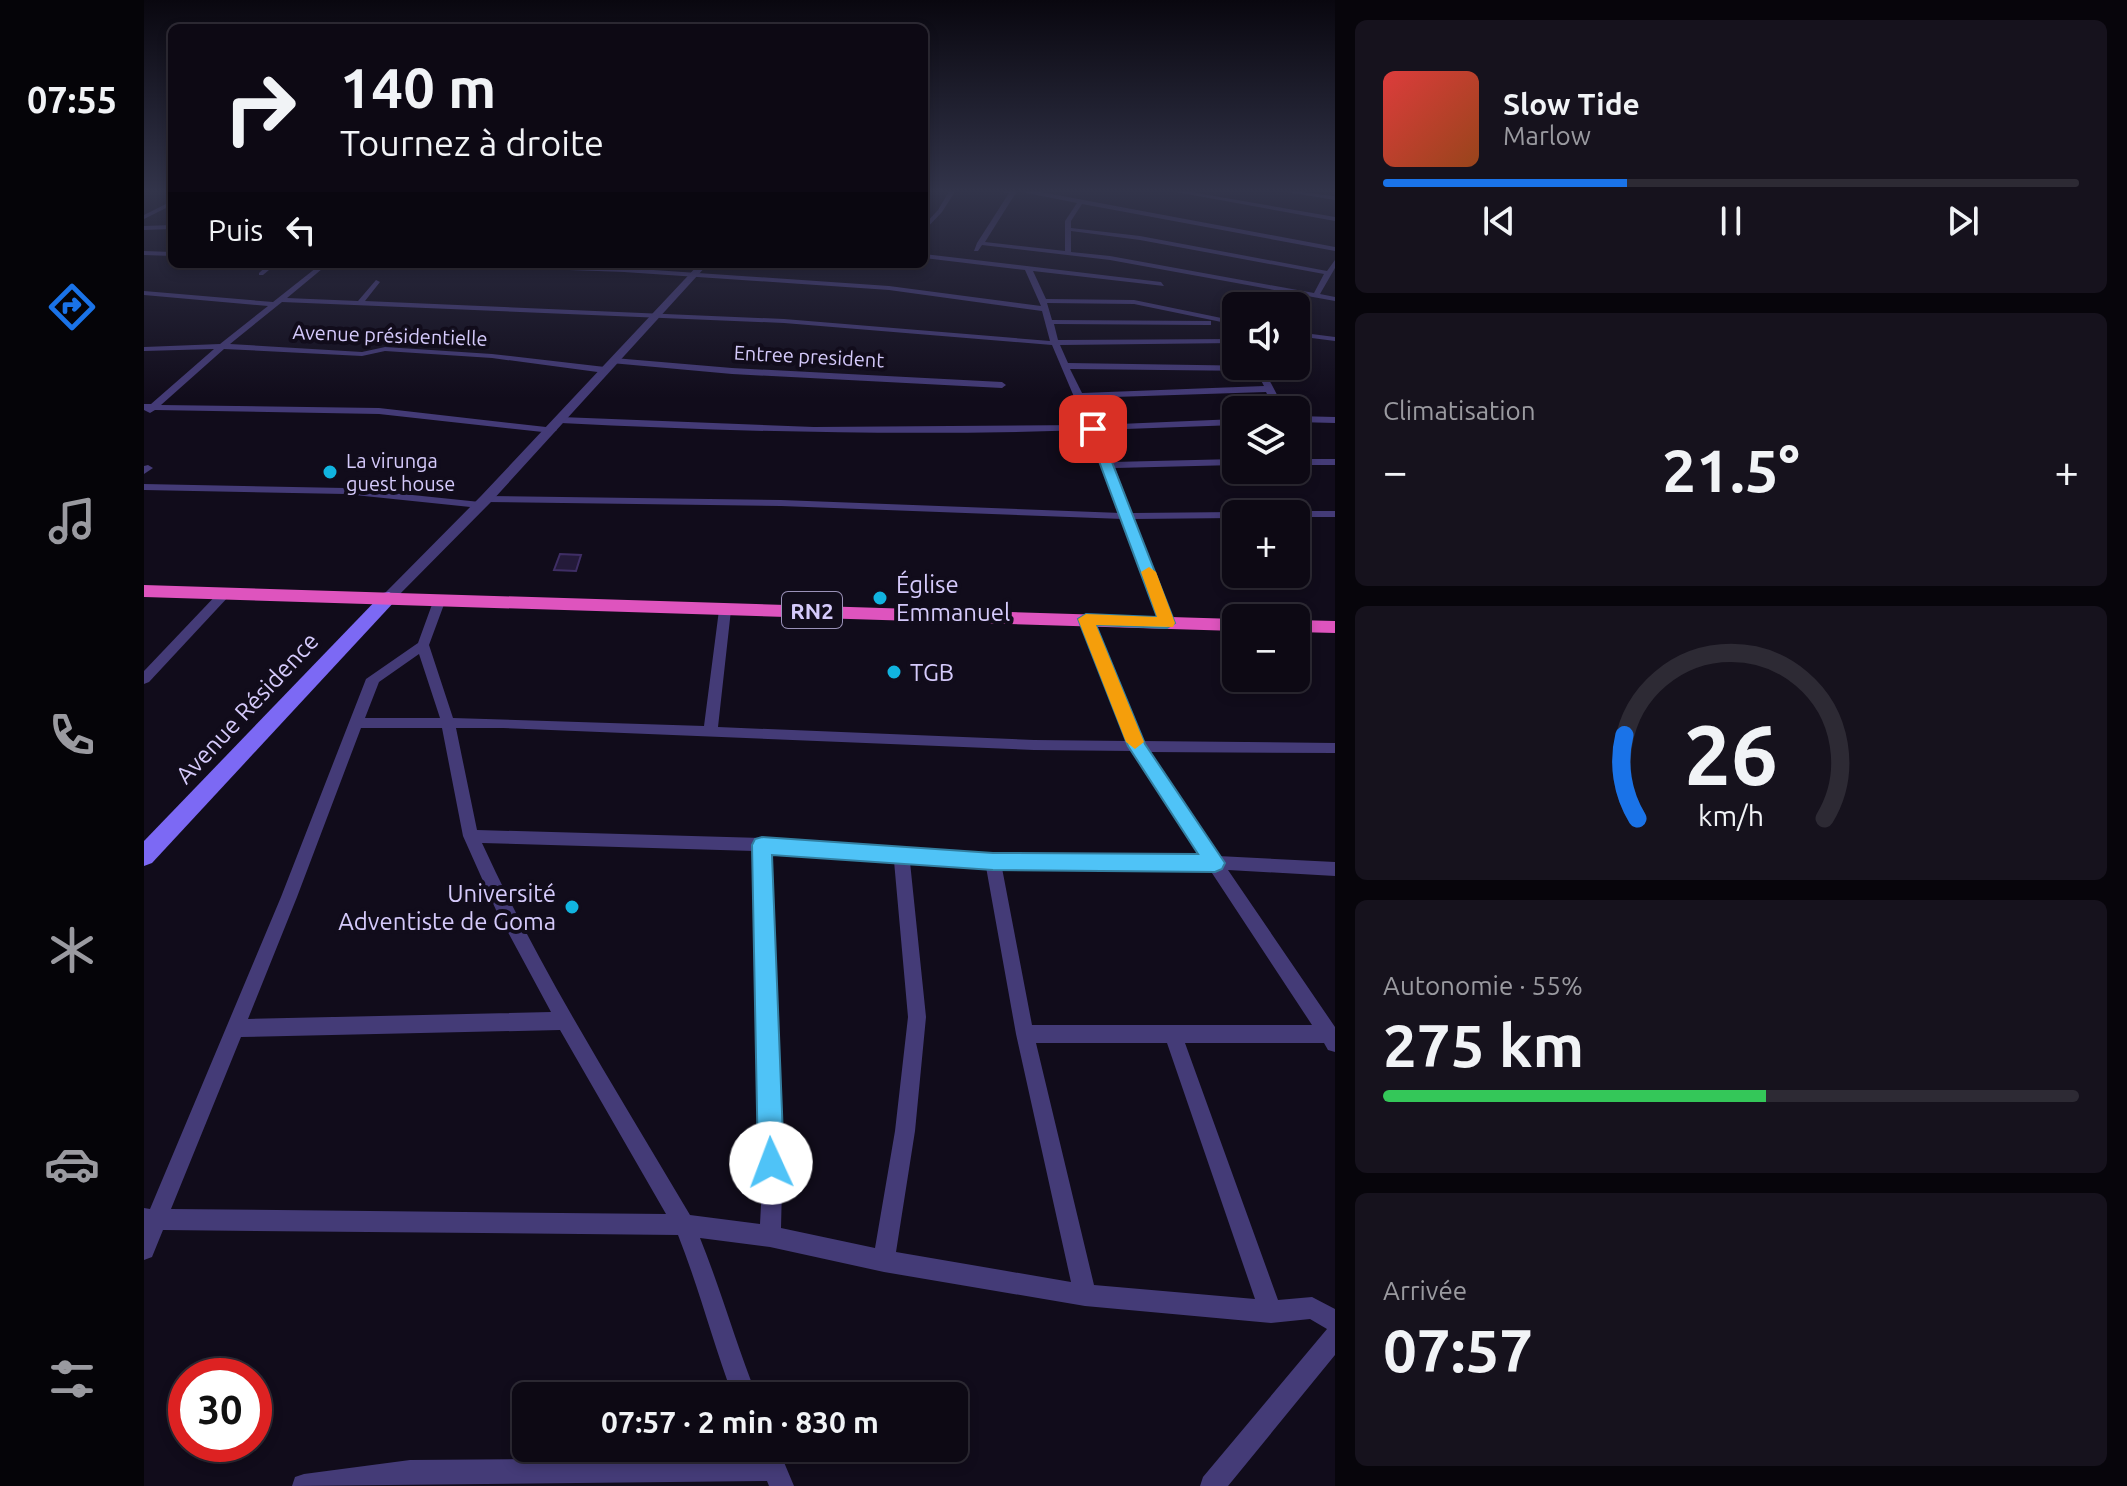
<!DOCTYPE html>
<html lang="fr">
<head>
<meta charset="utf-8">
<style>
  :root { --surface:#0d0914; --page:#16121d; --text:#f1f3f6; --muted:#9a9aa0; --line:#2d2a34; --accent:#1a73e8 }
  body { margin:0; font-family:Ubuntu,sans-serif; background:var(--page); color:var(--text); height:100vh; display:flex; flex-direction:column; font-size:30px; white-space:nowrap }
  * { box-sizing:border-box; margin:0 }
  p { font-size:26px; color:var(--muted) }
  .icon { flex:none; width:44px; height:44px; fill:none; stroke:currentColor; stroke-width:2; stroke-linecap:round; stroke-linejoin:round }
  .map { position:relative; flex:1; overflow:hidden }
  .details { display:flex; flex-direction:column; gap:20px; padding:20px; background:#07050b; width:792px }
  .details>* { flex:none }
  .banner { position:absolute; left:24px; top:24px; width:760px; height:244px; border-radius:12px; box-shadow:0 4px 12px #0003,0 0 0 2px var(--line); background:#0d0914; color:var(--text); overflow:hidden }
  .buttons { position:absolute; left:1078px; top:292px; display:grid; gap:16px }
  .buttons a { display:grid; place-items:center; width:88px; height:88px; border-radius:12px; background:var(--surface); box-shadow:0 4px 12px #0003,0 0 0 2px var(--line); font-size:40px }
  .speed { position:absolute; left:24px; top:1358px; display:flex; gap:16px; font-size:40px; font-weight:700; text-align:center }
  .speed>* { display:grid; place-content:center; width:104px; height:104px; border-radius:50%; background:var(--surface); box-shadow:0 4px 12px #0003,0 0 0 2px var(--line); line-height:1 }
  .speed .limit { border:12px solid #d22; background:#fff; color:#111 }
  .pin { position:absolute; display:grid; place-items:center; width:68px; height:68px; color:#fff; margin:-34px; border-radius:16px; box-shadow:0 4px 12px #0006 }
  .me { position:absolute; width:88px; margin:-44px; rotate:358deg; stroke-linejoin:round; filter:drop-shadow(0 0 6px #0008) }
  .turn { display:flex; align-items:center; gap:28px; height:168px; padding:0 40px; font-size:36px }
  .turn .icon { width:104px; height:104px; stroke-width:2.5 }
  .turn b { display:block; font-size:56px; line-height:68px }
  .then { display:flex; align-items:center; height:76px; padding:0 40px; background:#0003; gap:16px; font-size:30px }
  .big { font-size:60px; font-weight:700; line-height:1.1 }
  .details .widget { flex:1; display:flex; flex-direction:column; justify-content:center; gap:12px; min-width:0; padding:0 28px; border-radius:12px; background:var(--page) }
  .details .dial { align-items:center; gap:0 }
  .dial svg { height:208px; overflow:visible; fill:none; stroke:var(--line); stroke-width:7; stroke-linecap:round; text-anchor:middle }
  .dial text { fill:var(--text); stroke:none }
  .song { display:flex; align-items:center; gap:24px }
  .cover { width:96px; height:96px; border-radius:12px; background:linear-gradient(135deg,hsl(0 70% 55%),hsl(20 70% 35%)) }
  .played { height:8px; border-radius:4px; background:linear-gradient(90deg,var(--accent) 35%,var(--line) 35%) }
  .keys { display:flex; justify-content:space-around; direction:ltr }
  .heat { display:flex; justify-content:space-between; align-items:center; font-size:44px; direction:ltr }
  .charge { height:12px; border-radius:6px; background:linear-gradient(90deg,#34c759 55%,var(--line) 0) }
  .trip { position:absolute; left:368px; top:1382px; width:456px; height:80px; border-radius:12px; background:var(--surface); box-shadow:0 4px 12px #0003,0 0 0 2px var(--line); font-weight:700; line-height:80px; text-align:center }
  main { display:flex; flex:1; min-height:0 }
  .tabs { display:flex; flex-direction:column; width:144px; justify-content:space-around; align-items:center; background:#050408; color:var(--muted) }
  .tabs .icon { width:56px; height:56px }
  .tabs .active { color:var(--accent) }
  .tabs b { font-size:36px; color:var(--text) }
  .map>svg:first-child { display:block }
  .building { fill:#241a3a; stroke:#3f2e65; stroke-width:2 }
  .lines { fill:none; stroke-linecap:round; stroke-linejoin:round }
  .minor { fill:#443b77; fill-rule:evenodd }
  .tertiary { fill:#443b77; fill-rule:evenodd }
  .secondary { fill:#7c69f4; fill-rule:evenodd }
  .trunk { fill:#de54be; fill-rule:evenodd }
  .route { fill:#4fc3f7; stroke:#337fa1; stroke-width:2 }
  .slow { fill:#f59e0b }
  .poi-dot { fill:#11b4e0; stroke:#110c1b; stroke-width:3 }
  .labels { text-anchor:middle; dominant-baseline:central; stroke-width:8; stroke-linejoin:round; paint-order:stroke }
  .far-street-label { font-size:20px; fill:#d5cafb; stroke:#110c1b }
  .far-poi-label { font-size:20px; fill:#d5cafb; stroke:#110c1b; text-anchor:start }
  .shield { fill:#110c1b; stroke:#9a91b8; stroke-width:2 }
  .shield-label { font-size:22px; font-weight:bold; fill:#d5cafb }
  .poi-label { font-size:24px; fill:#d5cafb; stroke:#110c1b; text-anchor:start }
  .street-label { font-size:24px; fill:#d5cafb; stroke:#110c1b }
</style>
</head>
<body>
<main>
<nav class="tabs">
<b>07:55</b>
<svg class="icon active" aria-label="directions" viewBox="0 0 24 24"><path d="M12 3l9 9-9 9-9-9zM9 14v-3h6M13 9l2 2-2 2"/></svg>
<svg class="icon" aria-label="music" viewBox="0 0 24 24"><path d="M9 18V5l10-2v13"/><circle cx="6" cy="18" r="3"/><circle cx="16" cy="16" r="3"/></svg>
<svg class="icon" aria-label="phone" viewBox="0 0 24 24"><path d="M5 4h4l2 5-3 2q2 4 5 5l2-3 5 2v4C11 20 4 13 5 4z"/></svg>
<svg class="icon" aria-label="climate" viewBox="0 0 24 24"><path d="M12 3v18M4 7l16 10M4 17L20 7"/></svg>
<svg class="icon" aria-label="car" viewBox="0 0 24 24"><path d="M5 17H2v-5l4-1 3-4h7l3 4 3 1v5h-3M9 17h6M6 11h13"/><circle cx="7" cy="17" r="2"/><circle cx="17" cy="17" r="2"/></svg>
<svg class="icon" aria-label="filters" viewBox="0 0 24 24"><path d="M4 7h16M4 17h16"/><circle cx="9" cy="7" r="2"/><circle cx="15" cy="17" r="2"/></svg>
</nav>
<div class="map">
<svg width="1191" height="1486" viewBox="0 0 1191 1486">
  <rect width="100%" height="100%" fill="#110c1b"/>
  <path class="building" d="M416 554 437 555 432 571 410 570Z"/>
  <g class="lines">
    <g class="minor">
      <path d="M806 190H812L798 212 780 231V225L794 210Z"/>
      <path d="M837 190H886L1191 247V251L938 204 927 221V228L996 236 1183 271 1191 260V268L1176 294 1191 297V301L966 260 838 245 834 251H830L833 243 865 193ZM873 191 933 203 921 221V251L841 242ZM927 231 996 240 1180 274 1170 293 966 256 927 252Z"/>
      <path d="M1021 190H1035L1191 217V221Z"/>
      <path d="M1140 190 1190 196 1191 200 1143 192Z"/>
      <path d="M28 201V205L0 219V215Z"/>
      <path d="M28 225V229L0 230V226Z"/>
      <path d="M0 251 28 252V256L0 255Z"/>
      <path d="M780 254 1017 282 1020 286 889 271 902 299 990 300 1092 321V325L990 304 903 303 908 320 1067 321V325H1064L910 324 914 340 1092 339V343L916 345 924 363 1118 366 1141 410H1131L1122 392 940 398 952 425 1092 419V425L954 430 968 462 1092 459V465L971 468 988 513 1092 512 1097 514H1092V518L990 519 1029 623 1027 626H1019L1017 623 979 519 637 506 342 502 337 499 342 496 637 500 977 513 945 430C769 436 593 432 417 423L412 420 417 417 670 427 942 425 908 345 640 323 138 302 86 344 218 352 241 347 348 354 461 367 465 370 461 373 348 358 241 351 218 356 80 349 17 405 235 408 411 428 413 430 408 433 235 414 11 410 6 413 0 410V404H7L70 349 0 351V347L76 344 124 306 0 295V291L129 302 177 264H184L143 298 214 301 232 280 236 282 221 301 640 319 906 341 898 311 745 290 480 272 312 266 309 264 480 268 745 286 897 306 881 270 780 258ZM926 369 1112 371 1120 386 938 393Z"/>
      <path d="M125 264H132L119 275H115V273Z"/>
      <path d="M1152 332 1191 337V341L1152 336Z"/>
      <path d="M470 358 588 368 858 382 862 385 858 388 588 374 467 363V359Z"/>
      <path d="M1152 416 1191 417V423L1152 422Z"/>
      <rect x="1152" y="459" width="39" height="6"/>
      <path d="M0 466 4 465 9 468 0 474Z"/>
      <path d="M0 484 201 488 336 502 341 505 336 508 201 494 0 490Z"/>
      <path d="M1152 511H1191V517H1152V514H1147Z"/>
      <path d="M81 589 87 593 85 596 5 682 0 684V671L77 590Z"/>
      <path d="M296 595 302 599 285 645 309 718 560 726 575 610 581 606 587 610 574 727 890 740 984 741 936 619 942 615 948 619 998 741 1191 743V753L1003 752 1074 856 1191 862V876L1084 870 1191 1027V1052L1184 1050 1180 1043H1041L1134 1300 1168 1297 1191 1309V1355L1084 1486H1056L1059 1477 1183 1329 1166 1319 1127 1323 941 1306 740 1272 626 1247 556 1238C577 1290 592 1344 613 1396H589C569 1343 555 1288 534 1235L19 1230 8 1257 0 1260V1208L6 1209 137 897 222 679 274 643 290 599ZM275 654 296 718H221L235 682ZM217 728H298L319 836 352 910 407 1012 104 1019 153 897ZM312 728H359L890 750 989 751 1056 856 849 854 618 838 333 830ZM338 843 610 851 618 1186 616 1224 546 1215C474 1093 397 972 338 843ZM626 852 750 861 764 1017 751 1131 731 1248 637 1228 638 1186ZM766 862 842 867 872 1034 927 1282 752 1252 771 1131 782 1017ZM858 868 1066 870 1168 1025H888ZM416 1030 522 1214 27 1209 97 1037ZM892 1043H1023L1111 1299 950 1285Z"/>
      <path d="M609 1448H634L650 1486H625L623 1481 148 1486 151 1477 160 1474 266 1460 612 1457Z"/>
    </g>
    <path class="tertiary" d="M555 264H564L347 502 250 600H240V594L337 496Z"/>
    <path class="secondary" d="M245 592 253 597 251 601 8 863 0 866V841L239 593Z"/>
    <g class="trunk">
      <path d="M0 585 1092 619V631L0 597Z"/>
      <path d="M1152 620 1191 621V633L1152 632Z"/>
    </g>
  </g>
  <linearGradient id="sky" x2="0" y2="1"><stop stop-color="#09070f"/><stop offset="0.48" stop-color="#32344a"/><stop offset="1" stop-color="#32344a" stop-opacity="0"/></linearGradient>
  <rect width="1191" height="398" fill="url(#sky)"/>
  <path class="route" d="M949 425 955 429 1031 623 1023 628 952 625 1001 744 1081 863 1078 869 1071 872 849 870 628 855 640 1163 636 1172 627 1176 618 1172 614 1163 608 845 611 839 618 837 849 853 1054 854 984 746 934 619 942 614 1013 617 943 429Z"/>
  <path class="slow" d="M1005 567 1012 572 1031 623 1029 627 952 625 1000 742 991 749 982 742 934 619 942 614 1013 617 997 572Z"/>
  <g class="poi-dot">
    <circle cx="186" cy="472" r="8"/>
    <circle cx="736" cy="598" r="8"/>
    <circle cx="750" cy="672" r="8"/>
    <circle cx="428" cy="907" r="8"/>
  </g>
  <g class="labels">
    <g class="far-street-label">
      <text transform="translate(246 335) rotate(2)">Avenue présidentielle</text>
      <text transform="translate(665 356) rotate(3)">Entree president</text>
    </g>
    <g class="far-poi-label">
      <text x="202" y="460">La virunga<tspan x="202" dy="23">guest house</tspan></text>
    </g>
    <rect class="shield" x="638" y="592" width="60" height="36" rx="6"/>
    <g class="shield-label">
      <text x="668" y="610">RN2</text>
    </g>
    <g class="poi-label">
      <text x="752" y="584">Église<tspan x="752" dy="28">Emmanuel</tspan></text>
      <text x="766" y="672">TGB</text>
      <text x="412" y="893" text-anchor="end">Université<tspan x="412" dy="28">Adventiste de Goma</tspan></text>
    </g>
    <g class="street-label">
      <text transform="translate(103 708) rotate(-47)">Avenue Résidence</text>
    </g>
  </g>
</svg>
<div class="buttons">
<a><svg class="icon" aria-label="sound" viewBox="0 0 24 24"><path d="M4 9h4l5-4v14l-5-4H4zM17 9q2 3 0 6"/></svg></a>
<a><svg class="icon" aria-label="layers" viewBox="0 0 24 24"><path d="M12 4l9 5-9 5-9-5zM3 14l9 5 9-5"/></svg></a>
<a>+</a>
<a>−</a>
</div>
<div class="speed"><div class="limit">30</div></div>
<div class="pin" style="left:949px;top:429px;background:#d93025"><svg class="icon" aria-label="arrive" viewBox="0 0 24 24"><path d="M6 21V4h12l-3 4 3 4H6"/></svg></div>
<svg class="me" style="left:627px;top:1163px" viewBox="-20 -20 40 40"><circle r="19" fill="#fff"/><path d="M0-13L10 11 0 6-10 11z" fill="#4fc3f7"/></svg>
<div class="trip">07:57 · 2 min · 830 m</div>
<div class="banner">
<div class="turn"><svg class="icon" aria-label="right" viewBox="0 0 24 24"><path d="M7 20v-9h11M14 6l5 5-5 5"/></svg><div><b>140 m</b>Tournez à droite</div></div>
<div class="then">Puis<svg class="icon" aria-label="left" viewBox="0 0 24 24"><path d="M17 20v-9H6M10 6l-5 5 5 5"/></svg></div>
</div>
</div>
<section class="details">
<div class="widget">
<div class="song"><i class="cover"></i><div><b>Slow Tide</b><p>Marlow</p></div></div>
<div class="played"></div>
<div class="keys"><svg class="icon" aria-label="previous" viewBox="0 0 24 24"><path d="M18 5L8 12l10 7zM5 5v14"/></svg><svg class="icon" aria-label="pause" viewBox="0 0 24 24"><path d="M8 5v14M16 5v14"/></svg><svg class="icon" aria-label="next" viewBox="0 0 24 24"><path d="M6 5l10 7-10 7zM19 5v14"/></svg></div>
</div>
<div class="widget"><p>Climatisation</p>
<div class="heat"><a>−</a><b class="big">21.5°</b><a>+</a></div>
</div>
<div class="widget dial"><svg viewBox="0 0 100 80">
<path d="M14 69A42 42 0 1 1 86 69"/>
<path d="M14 69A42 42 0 0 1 9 37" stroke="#1a73e8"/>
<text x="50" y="56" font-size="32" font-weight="700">26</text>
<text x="50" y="72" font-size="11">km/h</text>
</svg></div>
<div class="widget"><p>Autonomie · 55%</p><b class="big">275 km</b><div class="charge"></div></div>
<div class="widget"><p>Arrivée</p><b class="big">07:57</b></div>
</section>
</main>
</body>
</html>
